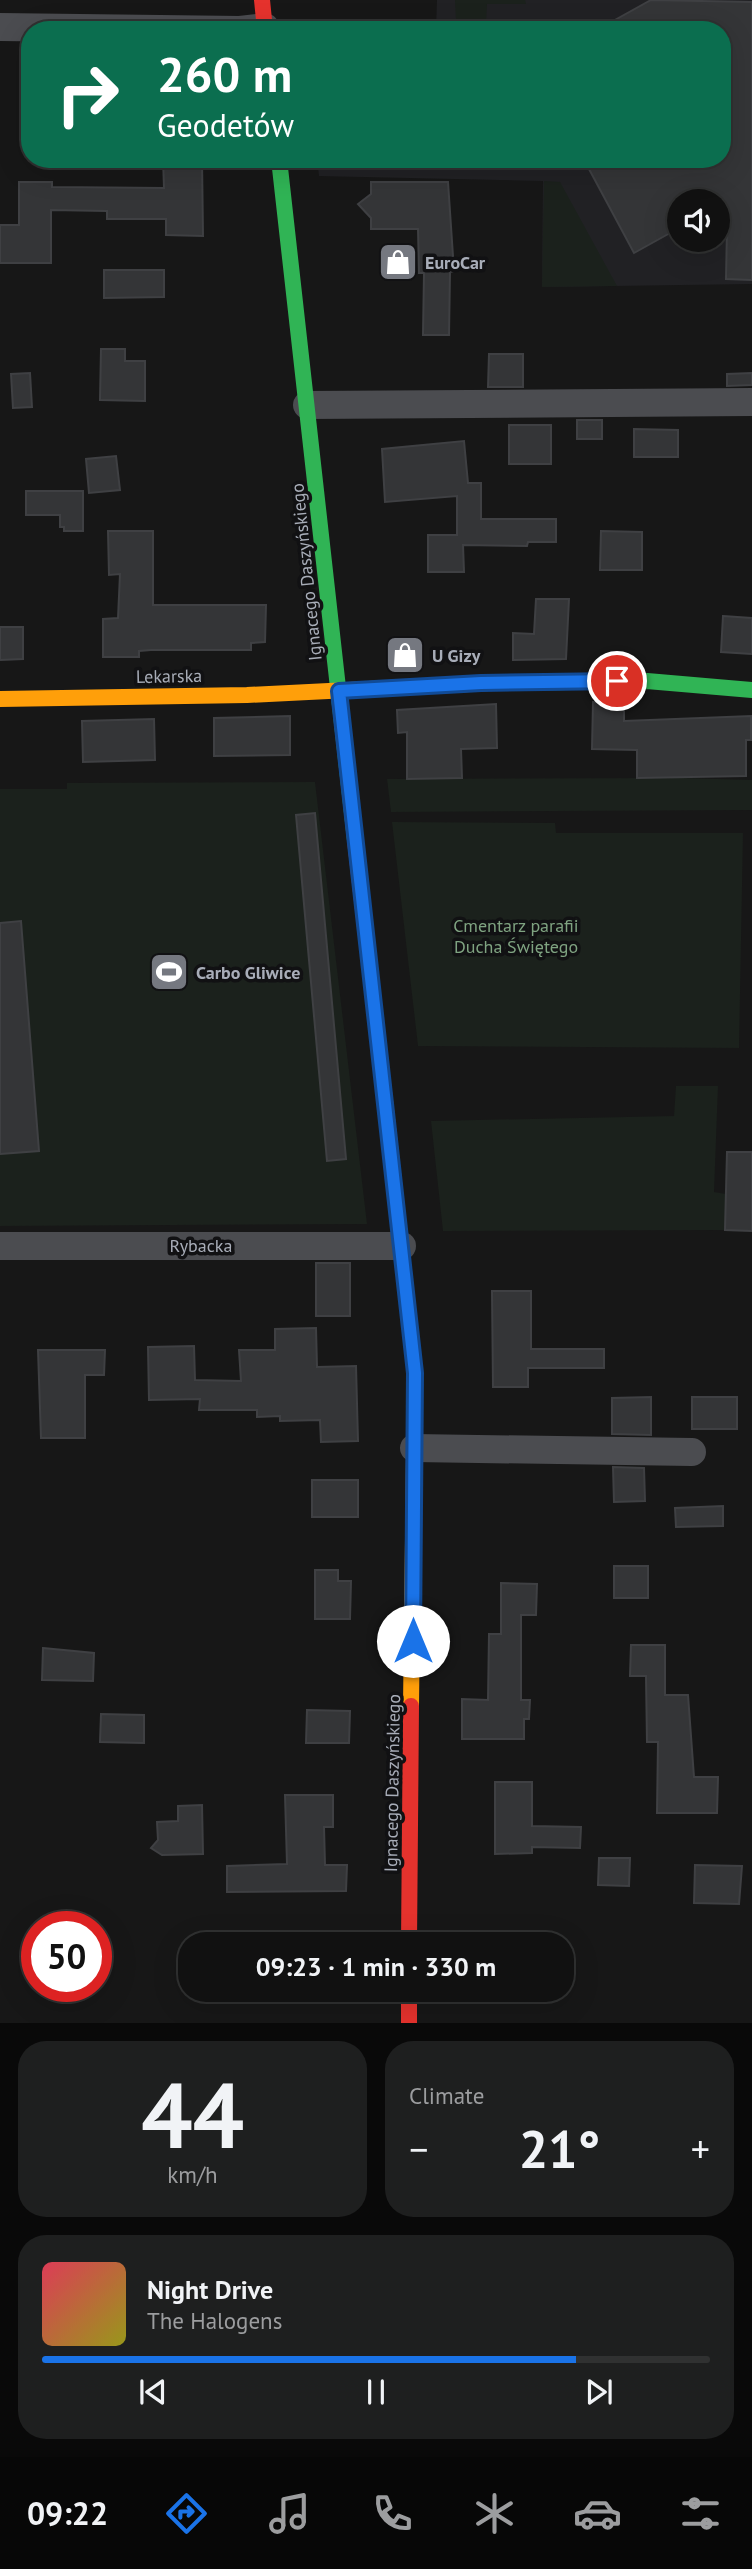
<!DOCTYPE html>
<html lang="en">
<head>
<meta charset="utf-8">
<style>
  :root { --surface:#111; --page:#1e1f1f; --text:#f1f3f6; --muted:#9c9d9f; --line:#303131; --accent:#1a73e8 }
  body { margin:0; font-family:"PT Sans",sans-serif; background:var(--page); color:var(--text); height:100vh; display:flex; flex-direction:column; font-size:26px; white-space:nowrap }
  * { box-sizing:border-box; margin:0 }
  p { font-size:23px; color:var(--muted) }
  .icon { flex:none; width:38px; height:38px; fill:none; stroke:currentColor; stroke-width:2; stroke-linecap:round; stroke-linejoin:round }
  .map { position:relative; height:2023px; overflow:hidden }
  .side { display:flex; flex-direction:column; gap:18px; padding:18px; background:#090909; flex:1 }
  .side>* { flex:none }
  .hud { position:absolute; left:21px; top:21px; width:710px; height:147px; border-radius:28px; box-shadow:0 7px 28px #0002,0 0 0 2px var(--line); background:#0b6e4f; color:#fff; overflow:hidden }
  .fabs { position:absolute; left:667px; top:189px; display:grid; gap:14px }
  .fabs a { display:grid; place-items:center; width:63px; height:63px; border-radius:50%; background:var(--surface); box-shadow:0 7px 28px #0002,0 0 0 2px var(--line); font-size:35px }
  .speed { position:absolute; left:21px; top:1911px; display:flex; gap:14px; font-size:35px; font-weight:700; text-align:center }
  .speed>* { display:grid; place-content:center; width:91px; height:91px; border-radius:50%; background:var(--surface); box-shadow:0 7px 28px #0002,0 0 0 2px var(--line); line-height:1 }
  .speed .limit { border:10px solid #d22; background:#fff; color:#111 }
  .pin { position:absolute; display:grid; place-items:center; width:60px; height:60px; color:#fff; margin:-30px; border:4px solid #fff; border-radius:50%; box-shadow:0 2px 7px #0007 }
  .me { position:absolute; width:77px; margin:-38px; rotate:0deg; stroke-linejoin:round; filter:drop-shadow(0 0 5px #0008) }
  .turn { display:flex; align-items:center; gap:24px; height:147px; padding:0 21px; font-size:32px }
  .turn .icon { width:91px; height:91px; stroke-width:2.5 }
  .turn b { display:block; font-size:49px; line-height:60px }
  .big { font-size:52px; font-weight:700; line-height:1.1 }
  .side .card { flex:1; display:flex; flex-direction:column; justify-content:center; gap:10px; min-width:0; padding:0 24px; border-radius:28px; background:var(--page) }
  .side .dial { align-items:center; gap:0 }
  .dial b { font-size:91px; line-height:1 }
  .song { display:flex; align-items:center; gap:21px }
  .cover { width:84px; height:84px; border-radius:10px; background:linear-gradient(135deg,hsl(350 70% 55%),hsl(60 70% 35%)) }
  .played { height:7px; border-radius:4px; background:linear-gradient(90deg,var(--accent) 80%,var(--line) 80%) }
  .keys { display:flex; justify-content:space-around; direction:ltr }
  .heat { display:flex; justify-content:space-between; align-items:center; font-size:38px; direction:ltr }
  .side .tiles { flex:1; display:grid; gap:18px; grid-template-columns:1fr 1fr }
  .card:last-child { grid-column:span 2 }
  .trip { position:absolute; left:178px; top:1932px; width:396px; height:70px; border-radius:28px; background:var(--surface); box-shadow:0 7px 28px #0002,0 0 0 2px var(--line); font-weight:700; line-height:70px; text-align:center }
  .dock { display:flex; height:112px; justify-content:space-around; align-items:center; background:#070707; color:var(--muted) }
  .dock .icon { width:49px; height:49px }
  .dock .on { color:var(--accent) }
  .dock b { font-size:32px; color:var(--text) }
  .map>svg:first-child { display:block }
  .built { fill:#212124; fill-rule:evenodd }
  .green { fill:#1b211c }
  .building { fill:#343537; stroke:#3f4043; stroke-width:2 }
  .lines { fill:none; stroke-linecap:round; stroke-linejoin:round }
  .street { stroke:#4b4c50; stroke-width:28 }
  .fast { stroke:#30b455; stroke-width:16 }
  .slow { stroke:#ff9f0a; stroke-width:16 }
  .jam { stroke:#e5322d; stroke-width:16 }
  .route-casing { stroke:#114b97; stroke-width:18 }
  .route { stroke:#1a73e8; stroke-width:12 }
  .labels { text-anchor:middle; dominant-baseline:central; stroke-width:7; stroke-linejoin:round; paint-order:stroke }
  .poi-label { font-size:18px; font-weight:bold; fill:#a8adb8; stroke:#111113; text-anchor:start }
  .street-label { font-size:18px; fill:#a8adb8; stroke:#111113 }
  .park-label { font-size:18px; fill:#7fa381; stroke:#111113 }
</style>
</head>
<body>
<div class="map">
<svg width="752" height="2023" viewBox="0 0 752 2023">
  <rect width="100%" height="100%" fill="#171717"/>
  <path class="built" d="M437 0H752V284L542 287 543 181 319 176 317 159H723V30H436ZM679 201H718V240H679Z"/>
  <g class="green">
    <path d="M455 0H525L526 4H487L486 23 494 29H529L534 26V30H466L456 20Z"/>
    <path d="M544 181 560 182 617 286 542 287Z"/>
    <path d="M683 778 752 780V810L391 812 387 779Z"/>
    <path d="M315 782 367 1224 0 1226V789H67V783Z"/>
    <path d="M392 822 555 823 556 833H743L739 1048 418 1046Z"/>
    <path d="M676 1086H718L714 1192 726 1194 725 1230 443 1231 431 1121 674 1116Z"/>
  </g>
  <g class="building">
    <path d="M651 0 752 2V280L726 279 727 228 718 213V201H679V228L634 253 589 169 604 159H723V30H597Z"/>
    <path d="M163 159H202L203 236 166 235V219H107V211L51 210V263H0V225H19V182H52V187L164 188Z"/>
    <path d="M371 182H448L454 271 450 272 449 335H423L424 273H419L418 229H371V218L358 204 371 194Z"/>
    <path d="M104 270H164V297L104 298Z"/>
    <path d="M101 349H125V361H145V401L100 400Z"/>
    <path d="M489 354H523V387H488Z"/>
    <path d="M30 373 32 407 13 408 11 374Z"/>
    <path d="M752 373V385L727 386V374Z"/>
    <rect x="577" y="420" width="25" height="19"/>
    <rect x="509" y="425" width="42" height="39"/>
    <path d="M634 429 678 430V457H634Z"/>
    <path d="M464 441 468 483H481V519H556V542H528L527 546 463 545 464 572H428V535H457V496L385 502 382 449Z"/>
    <path d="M116 456 120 490 89 493 86 459Z"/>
    <path d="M26 491H83V531H64V527H60V515H26Z"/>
    <path d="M108 531H153V605H266L265 642 251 643V650H151L139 651V657H103V619L118 618 120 574 109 575Z"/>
    <path d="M601 531 642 532V570H600Z"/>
    <path d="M536 599H569L566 659 513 660V633L534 634Z"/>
    <path d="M723 616 752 618V654L721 652Z"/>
    <path d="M0 627H23V659L0 660Z"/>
    <path d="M593 702 624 703V721L751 716V740H746V776L637 778V750L592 749Z"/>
    <path d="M496 704 497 748 461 749 462 778 407 779V732L398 733 397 710Z"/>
    <path d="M290 716V755L214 756V718Z"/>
    <path d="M154 719 155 760 83 762 82 721Z"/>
    <path d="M315 813 346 1159 327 1161 296 815Z"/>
    <path d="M21 921 39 1151 0 1154V923Z"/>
    <path d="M727 1152H752V1231L725 1230Z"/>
    <rect x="316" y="1263" width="34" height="53"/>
    <path d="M492 1291H531V1349H604V1368H528V1387H493Z"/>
    <path d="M316 1328 317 1367 356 1366 358 1441 321 1442 320 1420 280 1421V1416L257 1417V1410H199L200 1399 149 1400 148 1347 194 1346 195 1380 241 1381 239 1350H275V1329Z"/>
    <path d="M38 1350H105L104 1375H85V1438H41Z"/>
    <path d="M651 1397V1435L612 1434V1398Z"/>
    <rect x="692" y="1397" width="45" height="32"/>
    <path d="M613 1467 644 1468 645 1501 614 1502Z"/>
    <rect x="312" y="1480" width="46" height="37"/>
    <path d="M723 1506V1526L676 1527 675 1508Z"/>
    <rect x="614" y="1566" width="34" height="32"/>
    <path d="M315 1570H338V1581H351L350 1619H315Z"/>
    <path d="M501 1583 537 1584 536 1615H521V1700H530L529 1719H524V1739H462V1699L488 1700 489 1634H501Z"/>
    <path d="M631 1645H665V1695H688L694 1777H718L717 1813H657L658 1742H647L646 1676H630Z"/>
    <path d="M43 1648 94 1653 93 1681 42 1680Z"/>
    <path d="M307 1710 350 1711 349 1743H306Z"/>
    <path d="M101 1714 144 1715V1743L100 1742Z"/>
    <path d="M495 1782H532V1826L581 1827 580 1848 532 1847V1853L495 1854Z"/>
    <path d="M285 1795H333V1827H324L325 1865H347L346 1891 227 1892V1866L287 1864Z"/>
    <path d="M202 1805 203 1854 162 1855 151 1848 158 1840 157 1822 178 1821V1806Z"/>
    <path d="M599 1858H630L629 1886 598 1885Z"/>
    <path d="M695 1865 742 1866 739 1904 694 1903Z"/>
  </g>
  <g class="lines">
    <g class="street">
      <path d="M0 27 240 30 265 27"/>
      <path d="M307 405 752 402"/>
      <path d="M0 1246H402"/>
      <path d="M414 1448 692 1452"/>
    </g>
    <g class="fast">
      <path d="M279 159 355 840"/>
      <path d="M488 683 647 681 752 690"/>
    </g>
    <g class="slow">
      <path d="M0 699 247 695 488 683"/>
      <path d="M385 1101 415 1373 411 1706"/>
    </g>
    <g class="jam">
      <path d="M262 0 265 30"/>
      <path d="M355 840 385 1101"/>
      <path d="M409 1944 411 1706"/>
      <path d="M409 1990V2023"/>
    </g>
  </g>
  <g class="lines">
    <g class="route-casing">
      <path id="route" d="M413 1641 415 1373 339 691 481 683 617 681"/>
    </g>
    <use href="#route" class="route"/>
  </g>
  <defs>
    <g id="shop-square" transform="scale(2.0125)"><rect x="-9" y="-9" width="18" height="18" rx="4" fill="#757880" stroke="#111113"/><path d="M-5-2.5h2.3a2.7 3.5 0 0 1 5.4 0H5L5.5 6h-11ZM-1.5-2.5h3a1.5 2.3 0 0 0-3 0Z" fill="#fff"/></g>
    <g id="stadium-square" transform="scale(2.0125)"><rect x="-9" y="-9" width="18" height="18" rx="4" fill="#757880" stroke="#111113"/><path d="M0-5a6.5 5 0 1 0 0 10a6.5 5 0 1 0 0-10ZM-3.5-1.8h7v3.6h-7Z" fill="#fff"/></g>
  </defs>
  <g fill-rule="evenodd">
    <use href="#shop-square" x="398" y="262"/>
    <use href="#shop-square" x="405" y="655"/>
    <use href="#stadium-square" x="169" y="972"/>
  </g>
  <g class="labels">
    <g class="poi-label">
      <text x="425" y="262">EuroCar</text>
      <text x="432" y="655">U Gizy</text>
      <text x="196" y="972">Carbo Gliwice</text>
    </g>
    <g class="street-label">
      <text transform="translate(306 572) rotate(-96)">Ignacego Daszyńskiego</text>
      <text transform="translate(169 676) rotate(-1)">Lekarska</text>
      <text x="201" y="1245">Rybacka</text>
      <text transform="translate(392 1783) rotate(-89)">Ignacego Daszyńskiego</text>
    </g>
    <g class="park-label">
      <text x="516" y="925">Cmentarz parafii<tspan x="516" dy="21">Ducha Świętego</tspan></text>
    </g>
  </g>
</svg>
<div class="fabs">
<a><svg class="icon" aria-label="sound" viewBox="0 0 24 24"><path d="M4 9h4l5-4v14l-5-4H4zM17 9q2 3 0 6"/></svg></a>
</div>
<div class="speed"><div class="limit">50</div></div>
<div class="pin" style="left:617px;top:681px;background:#d93025"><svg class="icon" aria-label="arrive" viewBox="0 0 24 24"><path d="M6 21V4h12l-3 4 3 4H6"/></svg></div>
<svg class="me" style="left:413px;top:1641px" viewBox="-20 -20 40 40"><circle r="19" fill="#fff"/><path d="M0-13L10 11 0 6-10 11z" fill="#1a73e8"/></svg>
<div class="trip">09:23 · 1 min · 330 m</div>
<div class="hud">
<div class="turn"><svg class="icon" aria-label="right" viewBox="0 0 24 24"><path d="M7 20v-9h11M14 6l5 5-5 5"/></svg><div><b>260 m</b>Geodetów</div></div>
</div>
</div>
<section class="side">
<div class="tiles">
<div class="card dial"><b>44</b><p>km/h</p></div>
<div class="card"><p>Climate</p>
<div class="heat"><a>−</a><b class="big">21°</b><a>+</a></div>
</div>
<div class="card">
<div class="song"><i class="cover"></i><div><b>Night Drive</b><p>The Halogens</p></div></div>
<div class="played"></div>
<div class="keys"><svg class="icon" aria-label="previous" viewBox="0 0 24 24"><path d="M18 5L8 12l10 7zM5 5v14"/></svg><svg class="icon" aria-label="pause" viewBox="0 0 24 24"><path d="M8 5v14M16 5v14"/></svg><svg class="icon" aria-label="next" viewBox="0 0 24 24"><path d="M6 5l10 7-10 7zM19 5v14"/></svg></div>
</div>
</div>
</section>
<nav class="dock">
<b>09:22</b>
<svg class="icon on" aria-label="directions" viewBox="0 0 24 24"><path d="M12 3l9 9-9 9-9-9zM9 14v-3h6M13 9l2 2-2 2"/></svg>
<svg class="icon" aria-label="music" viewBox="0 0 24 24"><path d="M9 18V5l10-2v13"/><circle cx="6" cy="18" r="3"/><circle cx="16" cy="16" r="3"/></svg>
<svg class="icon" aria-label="phone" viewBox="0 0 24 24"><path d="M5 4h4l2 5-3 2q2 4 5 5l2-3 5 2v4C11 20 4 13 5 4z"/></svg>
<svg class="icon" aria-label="climate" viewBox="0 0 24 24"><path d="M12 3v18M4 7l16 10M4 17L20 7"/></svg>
<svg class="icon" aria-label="car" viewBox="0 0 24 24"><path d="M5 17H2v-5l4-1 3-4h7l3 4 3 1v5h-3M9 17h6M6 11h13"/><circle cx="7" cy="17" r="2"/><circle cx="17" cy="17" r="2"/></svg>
<svg class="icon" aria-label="filters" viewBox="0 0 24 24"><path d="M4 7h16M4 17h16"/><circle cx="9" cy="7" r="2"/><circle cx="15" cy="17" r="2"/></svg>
</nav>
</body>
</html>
